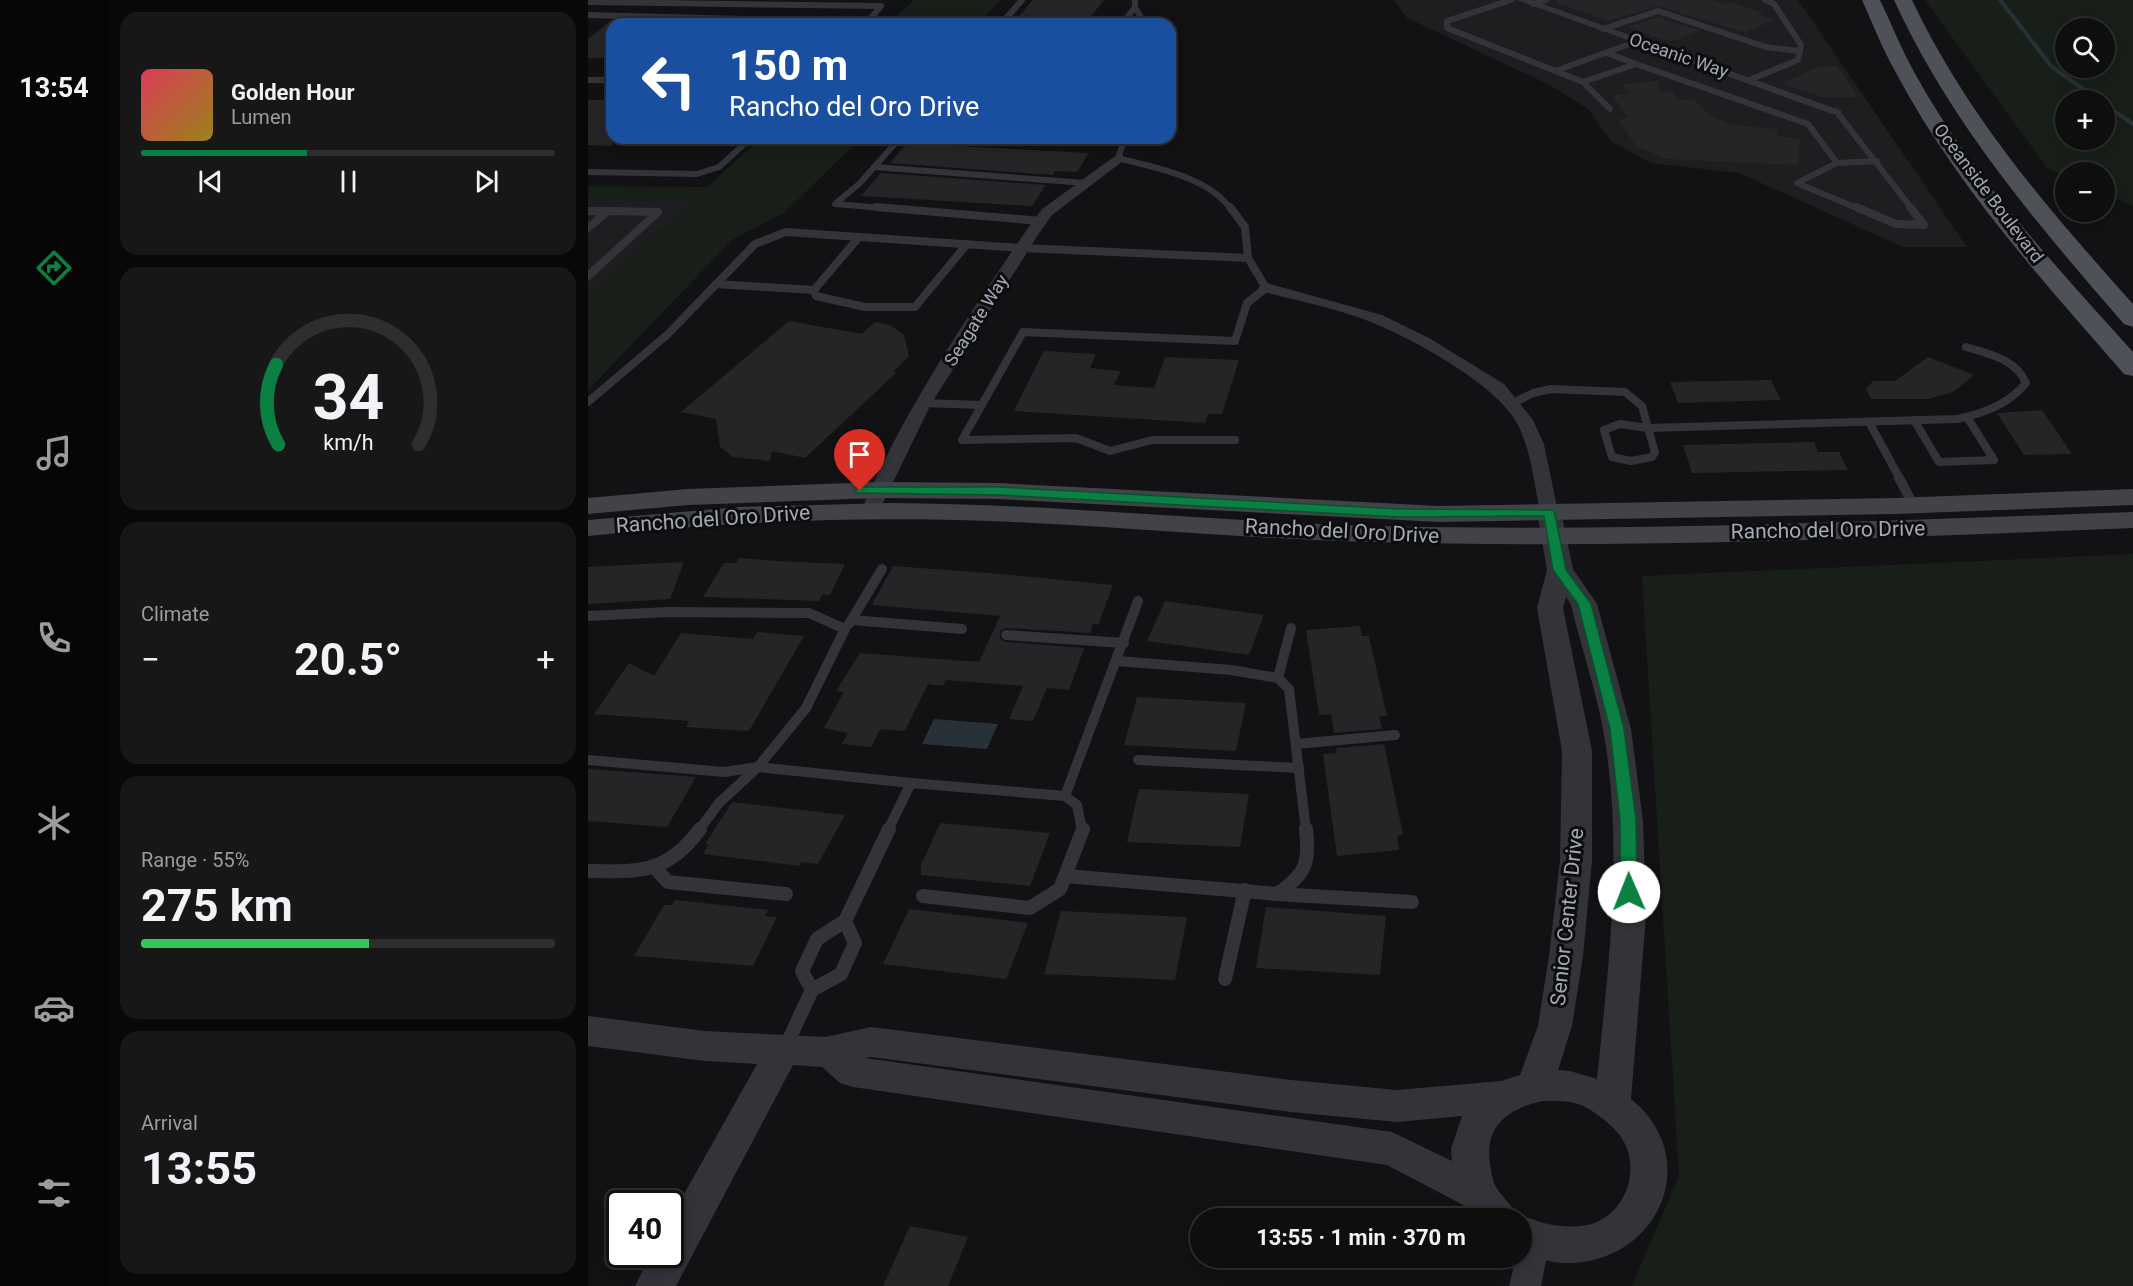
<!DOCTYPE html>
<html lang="en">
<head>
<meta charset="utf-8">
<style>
  :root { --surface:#0e0e0f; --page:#171718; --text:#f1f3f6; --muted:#9b9c9e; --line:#2e2e2f; --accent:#0b8043 }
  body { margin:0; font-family:Roboto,sans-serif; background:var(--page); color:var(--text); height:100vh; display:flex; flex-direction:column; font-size:22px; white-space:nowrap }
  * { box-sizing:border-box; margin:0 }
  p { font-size:20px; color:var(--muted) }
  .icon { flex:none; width:33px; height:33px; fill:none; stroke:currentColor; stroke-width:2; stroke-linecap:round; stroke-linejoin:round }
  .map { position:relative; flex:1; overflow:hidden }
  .sheet { display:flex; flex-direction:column; gap:12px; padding:12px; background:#080808; width:480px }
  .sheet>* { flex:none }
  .hud { position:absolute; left:18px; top:18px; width:570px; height:126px; border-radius:18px; box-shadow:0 3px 15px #0003,0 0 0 2px var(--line); background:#1a4fa0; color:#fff; overflow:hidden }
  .buttons { position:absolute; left:1467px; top:18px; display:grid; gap:12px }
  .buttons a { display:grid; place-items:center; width:60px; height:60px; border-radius:50%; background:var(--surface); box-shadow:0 3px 15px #0003,0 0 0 2px var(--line); font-size:30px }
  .speed { position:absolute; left:18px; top:1190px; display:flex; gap:12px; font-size:30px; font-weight:700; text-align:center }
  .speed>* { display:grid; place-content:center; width:78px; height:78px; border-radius:50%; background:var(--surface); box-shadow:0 3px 15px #0003,0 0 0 2px var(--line); line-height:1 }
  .speed .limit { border:3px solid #111; border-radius:9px; background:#fff; color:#111 }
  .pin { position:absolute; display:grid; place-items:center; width:51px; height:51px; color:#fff; margin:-62px -26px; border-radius:50% 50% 50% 0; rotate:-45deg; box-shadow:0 0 6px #0007 }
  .pin .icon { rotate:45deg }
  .me { position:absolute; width:66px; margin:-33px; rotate:359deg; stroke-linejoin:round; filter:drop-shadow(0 0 4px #0008) }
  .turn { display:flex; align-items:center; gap:21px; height:126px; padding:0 24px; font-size:27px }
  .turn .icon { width:78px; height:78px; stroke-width:2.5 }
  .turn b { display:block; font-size:42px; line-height:51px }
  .big { font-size:45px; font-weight:700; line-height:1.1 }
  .sheet .widget { flex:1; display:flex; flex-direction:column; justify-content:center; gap:9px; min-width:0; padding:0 21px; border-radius:18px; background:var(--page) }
  .sheet .dial { align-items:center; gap:0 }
  .dial svg { height:156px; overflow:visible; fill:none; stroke:var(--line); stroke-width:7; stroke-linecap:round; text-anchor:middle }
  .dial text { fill:var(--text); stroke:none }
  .song { display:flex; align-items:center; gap:18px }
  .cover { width:72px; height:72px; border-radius:9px; background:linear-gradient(135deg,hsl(350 70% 55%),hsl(50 70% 35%)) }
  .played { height:6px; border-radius:3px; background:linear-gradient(90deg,var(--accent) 40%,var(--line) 40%) }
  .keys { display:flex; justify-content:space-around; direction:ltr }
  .heat { display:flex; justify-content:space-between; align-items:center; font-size:33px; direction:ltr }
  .charge { height:9px; border-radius:4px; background:linear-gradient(90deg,#34c759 55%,var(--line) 0) }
  .trip { position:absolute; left:602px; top:1208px; width:342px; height:60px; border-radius:30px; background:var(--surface); box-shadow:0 3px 15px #0003,0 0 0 2px var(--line); font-weight:700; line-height:60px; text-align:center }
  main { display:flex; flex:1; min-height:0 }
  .tab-bar { display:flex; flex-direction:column; width:108px; justify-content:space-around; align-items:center; background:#060606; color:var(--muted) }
  .tab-bar .icon { width:42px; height:42px }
  .tab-bar .selected { color:var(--accent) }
  .tab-bar b { font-size:27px; color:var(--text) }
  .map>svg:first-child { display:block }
  .built { fill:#1e1e21 }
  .green { fill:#181f19; fill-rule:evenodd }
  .water { fill:#283138 }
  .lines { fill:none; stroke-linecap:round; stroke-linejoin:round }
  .stream { stroke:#283138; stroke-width:4 }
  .building { fill:#252528 }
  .service-far3 { stroke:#333439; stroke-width:6 }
  .service-far2 { stroke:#333439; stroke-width:8 }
  .service-far1 { stroke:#333439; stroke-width:10 }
  .service { stroke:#333439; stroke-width:14 }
  .minor { fill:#333439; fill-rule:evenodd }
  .tertiary { fill:#333439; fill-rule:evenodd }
  .secondary { fill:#414349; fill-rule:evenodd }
  .primary { fill:#4f5158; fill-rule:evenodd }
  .route { fill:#0b8043; stroke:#07532c; stroke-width:1.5 }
  .labels { text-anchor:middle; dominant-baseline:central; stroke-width:6; stroke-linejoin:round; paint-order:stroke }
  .far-street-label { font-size:18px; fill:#a3a8b5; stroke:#0d0d0f }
  .street-label { font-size:21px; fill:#a3a8b5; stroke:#0d0d0f }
</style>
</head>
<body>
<main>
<nav class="tab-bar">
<b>13:54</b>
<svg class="icon selected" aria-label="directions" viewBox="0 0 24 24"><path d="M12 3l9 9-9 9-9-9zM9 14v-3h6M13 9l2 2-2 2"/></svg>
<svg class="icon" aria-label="music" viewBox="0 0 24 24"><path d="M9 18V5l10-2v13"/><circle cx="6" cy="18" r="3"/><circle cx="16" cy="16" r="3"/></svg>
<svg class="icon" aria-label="phone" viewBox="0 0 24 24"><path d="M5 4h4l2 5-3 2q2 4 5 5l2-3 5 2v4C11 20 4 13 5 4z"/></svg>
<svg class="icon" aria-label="climate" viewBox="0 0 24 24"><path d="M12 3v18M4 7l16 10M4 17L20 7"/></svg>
<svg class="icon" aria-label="car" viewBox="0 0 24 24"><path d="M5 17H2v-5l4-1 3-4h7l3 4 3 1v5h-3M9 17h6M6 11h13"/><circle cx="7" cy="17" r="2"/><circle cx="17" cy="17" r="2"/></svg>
<svg class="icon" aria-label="filters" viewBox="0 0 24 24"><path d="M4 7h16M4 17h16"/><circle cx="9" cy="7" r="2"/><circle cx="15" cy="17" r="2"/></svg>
</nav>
<section class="sheet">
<div class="widget">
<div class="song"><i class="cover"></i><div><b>Golden Hour</b><p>Lumen</p></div></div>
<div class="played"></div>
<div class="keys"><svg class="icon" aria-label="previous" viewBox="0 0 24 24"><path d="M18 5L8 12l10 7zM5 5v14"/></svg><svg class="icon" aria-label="pause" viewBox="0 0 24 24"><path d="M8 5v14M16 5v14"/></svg><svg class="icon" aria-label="next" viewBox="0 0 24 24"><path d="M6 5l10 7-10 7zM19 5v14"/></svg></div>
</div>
<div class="widget dial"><svg viewBox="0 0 100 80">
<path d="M14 69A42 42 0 1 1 86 69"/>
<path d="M14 69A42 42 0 0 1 13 28" stroke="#0b8043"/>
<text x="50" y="56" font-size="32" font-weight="700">34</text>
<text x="50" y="72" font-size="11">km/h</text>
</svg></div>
<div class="widget"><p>Climate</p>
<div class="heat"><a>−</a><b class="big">20.5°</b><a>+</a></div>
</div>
<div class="widget"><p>Range · 55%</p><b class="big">275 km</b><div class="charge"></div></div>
<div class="widget"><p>Arrival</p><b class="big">13:55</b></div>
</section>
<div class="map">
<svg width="1545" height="1286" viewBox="0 0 1545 1286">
  <rect width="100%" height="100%" fill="#121214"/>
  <g class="built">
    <path d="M806 0H1210L1379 247H1315L1151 173 1063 163 1023 141 1000 109 960 84 819 18Z"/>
    <path d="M0 199 104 201 0 295Z"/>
  </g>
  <g class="green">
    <path d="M326 0H413L389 24H300Z"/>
    <path d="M1337 0H1545V206L1517 193 1516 172H1478L1477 176 1459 168ZM1478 28H1516V68H1478ZM1478 100H1516V140H1478Z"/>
    <path d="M174 138H273L196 213 145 239 0 390V295L103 202 0 199V186L119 187Z"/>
    <path d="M1545 554V1286H1044L1091 1176 1054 576Z"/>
  </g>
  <path class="water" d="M346 719 410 724 399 749 334 744Z"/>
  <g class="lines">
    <g class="stream">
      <path d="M1412 0 1464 67 1511 100"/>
      <path d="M1516 104 1545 124"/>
    </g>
  </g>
  <g class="building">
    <path d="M445 0H516L497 24H424Z"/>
    <path d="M969 0H1125L1138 4 1143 2 1177 13 1171 15 1188 20 1157 32 1069 6 1021 21 968 3Z"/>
    <path d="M1070 17 1113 31 1082 42 1038 27Z"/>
    <path d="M22 21 24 58H0V39Z"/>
    <path d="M1231 66H1249L1270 97H1235L1194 84Z"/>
    <path d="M1070 81 1072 93 1085 92 1090 100 1106 99 1122 116 1145 125 1189 129V136L1212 139 1210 165 1077 159 1048 146 1030 119 1040 118 1024 95 1043 94 1033 84Z"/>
    <path d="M0 100H24V146L0 145Z"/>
    <path d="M329 138H373L367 146 501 153 489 172 467 171 465 175 302 163 319 143H324Z"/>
    <path d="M293 173 458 185 444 206 273 196Z"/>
    <path d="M201 321 274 334 287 322 302 325 316 335 321 356 305 372 308 373 217 458 184 451 182 461 145 457 132 447 128 419 93 412Z"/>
    <path d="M456 351 508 354 502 368 533 371 526 385 566 388 577 357 651 360 634 414H620L617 423 426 411Z"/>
    <path d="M1340 357 1386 375 1365 392 1340 399H1283L1278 389 1285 381H1307Z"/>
    <path d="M1183 380 1193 400 1090 403 1082 382Z"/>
    <path d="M1454 410 1484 454 1436 455 1409 413Z"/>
    <path d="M1226 442 1230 452H1251L1260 470 1104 473 1095 445Z"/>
    <path d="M151 558 189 561 257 564 242 595 235 594 231 601 115 597 136 563H148Z"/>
    <path d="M96 562 82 599 0 604V567Z"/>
    <path d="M305 566 401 573 525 585 510 625 505 624 502 633 418 628 412 631V639L417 642 496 648 481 690 459 688 445 721 421 719 435 686 358 680 355 686 340 684 317 731 292 729 283 747 254 744 260 733 236 728 256 692 248 691 272 653 391 662 412 616 284 605Z"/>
    <path d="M577 601 676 615 661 655 559 641Z"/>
    <path d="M772 626 774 636H781L799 716H791L794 729 746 733 743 714 731 715 718 630Z"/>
    <path d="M169 632 216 636 161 731 98 727 101 721 6 714 41 663 66 676 93 633 165 639Z"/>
    <path d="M549 697 658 703 648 751 536 745Z"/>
    <path d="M796 744 815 834 809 836 811 850 749 856 735 754 749 753 748 748Z"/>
    <path d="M0 769 96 776 108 777 79 827 0 821Z"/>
    <path d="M551 789 661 794 652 847 539 842Z"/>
    <path d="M144 802 257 815 230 864 212 862V866L115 854 121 844H117Z"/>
    <path d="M352 823 399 827 462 833 442 886 333 875V865Z"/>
    <path d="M87 900 180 910 177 916 189 917 165 966 46 956 76 905H84Z"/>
    <path d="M678 907 798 916 792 975 668 968Z"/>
    <path d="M321 909 440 923 418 979 295 964Z"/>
    <path d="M473 911 599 917 587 980 456 974Z"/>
    <path d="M322 1226 380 1237 360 1286H295Z"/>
  </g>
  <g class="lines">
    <g class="service-far3">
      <path d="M547 0V7L557 24"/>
      <path d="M923 0 859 21V28L995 82 1048 64 1019 53"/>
      <path d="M0 2 293 6 280 22"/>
      <path d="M945 4 958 0"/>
      <path d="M0 15 280 22 278 24"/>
      <path d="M413 24 434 0"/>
      <path d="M534 24 547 7"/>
      <path d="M1015 29 1070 11 1178 47 1212 51"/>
      <path d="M1048 64 1220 124 1249 163 1209 183 1271 209"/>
      <path d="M967 71 1050 41"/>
      <path d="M0 80H24"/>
      <path d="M1161 80 1210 60 1213 45 1186 4 1177 0"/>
      <path d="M995 82 1022 109"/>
      <path d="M1248 111 1324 209"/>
      <path d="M451 138 536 142"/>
      <path d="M537 138 530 158C567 168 619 176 643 209"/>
      <path d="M1249 163 1289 161"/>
      <path d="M286 167 498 183"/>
      <path d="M0 172 109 174 131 167 163 138"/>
      <path d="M306 209 247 204 271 184 312 138"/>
    </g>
    <g class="service-far2">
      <path d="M288 207 453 221"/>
      <path d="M642 207 657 227 660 258 678 288 659 303 647 341 435 332 374 440 488 438 522 451 564 440H647"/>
      <path d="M1268 207 1308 224 1336 225 1322 207"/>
      <path d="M0 211H20"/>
      <path d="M0 228 20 211 70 212 0 276"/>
      <path d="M271 237 226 290 228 296 277 307H327L379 244"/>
      <path d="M128 284 226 290"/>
      <path d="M0 402 80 334 167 244 198 232 434 248 660 258"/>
      <path d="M335 403 394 405"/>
      <path d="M925 403 945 393 963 389 1037 392 1054 406 1060 428"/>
      <path d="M1379 417 1406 460"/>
      <path d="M1326 420 1351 462 1406 460"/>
      <path d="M1281 422 1312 479"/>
      <path d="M1032 424 1060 428 1067 452 1064 457 1043 461 1024 457 1016 430Z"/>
      <path d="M1060 428 1369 419C1394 414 1422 403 1438 383 1428 359 1401 354 1378 347"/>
    </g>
    <g class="service-far1">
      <path d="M1311 478 1326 506"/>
      <path d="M0 616 80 612 221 613 257 629 218 708 170 767 136 772 0 760"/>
      <path d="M264 620 374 629"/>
      <path d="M261 624 294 569"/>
      <path d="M418 635 536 643"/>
      <path d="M529 661 643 670 690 678 701 689 718 830"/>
      <path d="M690 678 703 628"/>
      <path d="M708 744 807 735"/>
      <path d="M550 760 711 768"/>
      <path d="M477 796 550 601"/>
      <path d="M111 830 131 803 170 767 323 783"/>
      <path d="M300 830 323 783 477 796 489 805 494 830"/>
    </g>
    <g class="service">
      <path d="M66 867 80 882 198 894"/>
      <path d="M0 871C51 872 79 874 112 829"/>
      <path d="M478 876 689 894C718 874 722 863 718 829"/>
      <path d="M689 894 824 902"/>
      <path d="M335 896 442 908 472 889 495 829"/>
      <path d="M637 979 657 890"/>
      <path d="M224 990 214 971 229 939 257 921 301 829"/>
      <path d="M197 1048 224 990 253 974 267 943 257 921"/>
    </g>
    <g class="minor">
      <path d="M929 0H944L1254 111 1252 114H1244Z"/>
      <path d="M530 154 535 155V161L464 215 450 235 343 404 291 511 289 515H275L273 511C316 411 376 321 438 231L454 209Z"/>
      <path d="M678 283 794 315 841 338 916 384 945 420 956 444 970 512 968 516H954L952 512C946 482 943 450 929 423 908 384 825 339 783 322 749 308 709 301 673 291L670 288 673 285Z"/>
      <path d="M947 1227 958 1231 962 1241 953 1286H921L928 1257H933V1238L936 1231Z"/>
    </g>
    <path class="tertiary" d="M961 505 970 507 973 512 985 569 1009 604 1043 729 1055 821 1058 916 1043 1099C1115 1157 1073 1260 982 1263 965 1264 949 1258 933 1252V1218H886L879 1207 799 1165 265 1087 252 1083 234 1067 205 1065 88 1286H47L63 1254H82V1219L169 1064 117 1061 0 1046V1016L117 1031 237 1037 283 1027 703 1080 809 1090 913 1081 932 1075 950 1026 961 956 972 860 974 751 949 608 959 570 949 512 952 507ZM978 597 983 605C993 646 1007 687 1015 729 1036 845 1021 963 1009 1079L982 1071 970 1070 984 1026 995 956 1004 860V751L975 608ZM283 1057 703 1112 809 1122 874 1116 863 1149 864 1161 804 1132 277 1058ZM954 1101C969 1101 986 1100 999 1108 1013 1116 1032 1131 1038 1146 1050 1174 1037 1208 1011 1221 996 1229 972 1227 956 1223 947 1221 938 1215 930 1217 924 1204 912 1196 906 1183 904 1177 903 1170 902 1164 896 1126 920 1109 954 1101Z"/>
    <g class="secondary">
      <path d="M290 482 411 483 851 506 1307 498 1545 489V505L1307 514 851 522 411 499 290 498 100 505 0 514V498L100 489Z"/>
      <path d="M302 503C463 504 622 521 783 526 1037 532 1291 521 1545 512V528C1291 538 1038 549 784 542 657 539 530 526 403 521 269 516 134 522 0 536V520L151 507Z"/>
    </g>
    <g class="primary">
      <path d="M1274 0H1292C1303 23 1313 48 1325 70 1382 175 1466 264 1545 352V376L1536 374C1453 279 1366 183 1307 71 1294 48 1285 24 1274 0Z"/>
      <path d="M1306 0H1324C1379 116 1460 209 1545 304V327L1536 324C1449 224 1362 122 1306 0Z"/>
    </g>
  </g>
  <path class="route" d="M272 487H411L811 509 966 510 978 570 1003 604 1036 729 1048 820 1049 892 1041 898 1033 892 1032 820 1022 729 990 604 965 570 956 516 811 517 411 495 268 493V488Z"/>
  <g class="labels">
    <g class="far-street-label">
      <text transform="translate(1091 55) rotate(19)">Oceanic Way</text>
      <text transform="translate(1401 193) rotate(53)">Oceanside Boulevard</text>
      <text transform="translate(388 320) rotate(-58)">Seagate Way</text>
    </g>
    <g class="street-label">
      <text transform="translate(125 519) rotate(-4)">Rancho del Oro Drive</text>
      <text transform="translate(1240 530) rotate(-1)">Rancho del Oro Drive</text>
      <text transform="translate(754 531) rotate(3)">Rancho del Oro Drive</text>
      <text transform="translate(979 917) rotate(-84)">Senior Center Drive</text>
    </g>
  </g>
</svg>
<div class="buttons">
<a><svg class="icon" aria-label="search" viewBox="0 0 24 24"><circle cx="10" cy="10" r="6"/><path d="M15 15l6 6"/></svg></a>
<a>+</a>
<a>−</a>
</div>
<div class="speed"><div class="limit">40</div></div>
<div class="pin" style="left:272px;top:491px;background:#d93025"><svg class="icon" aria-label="arrive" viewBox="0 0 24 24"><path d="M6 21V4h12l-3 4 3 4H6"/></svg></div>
<svg class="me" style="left:1041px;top:892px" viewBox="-20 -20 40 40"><circle r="19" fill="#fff"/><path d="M0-13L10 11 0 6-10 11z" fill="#0b8043"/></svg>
<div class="trip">13:55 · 1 min · 370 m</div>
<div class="hud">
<div class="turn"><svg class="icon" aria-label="left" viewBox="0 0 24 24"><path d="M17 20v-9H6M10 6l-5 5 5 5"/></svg><div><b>150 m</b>Rancho del Oro Drive</div></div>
</div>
</div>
</main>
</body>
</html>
